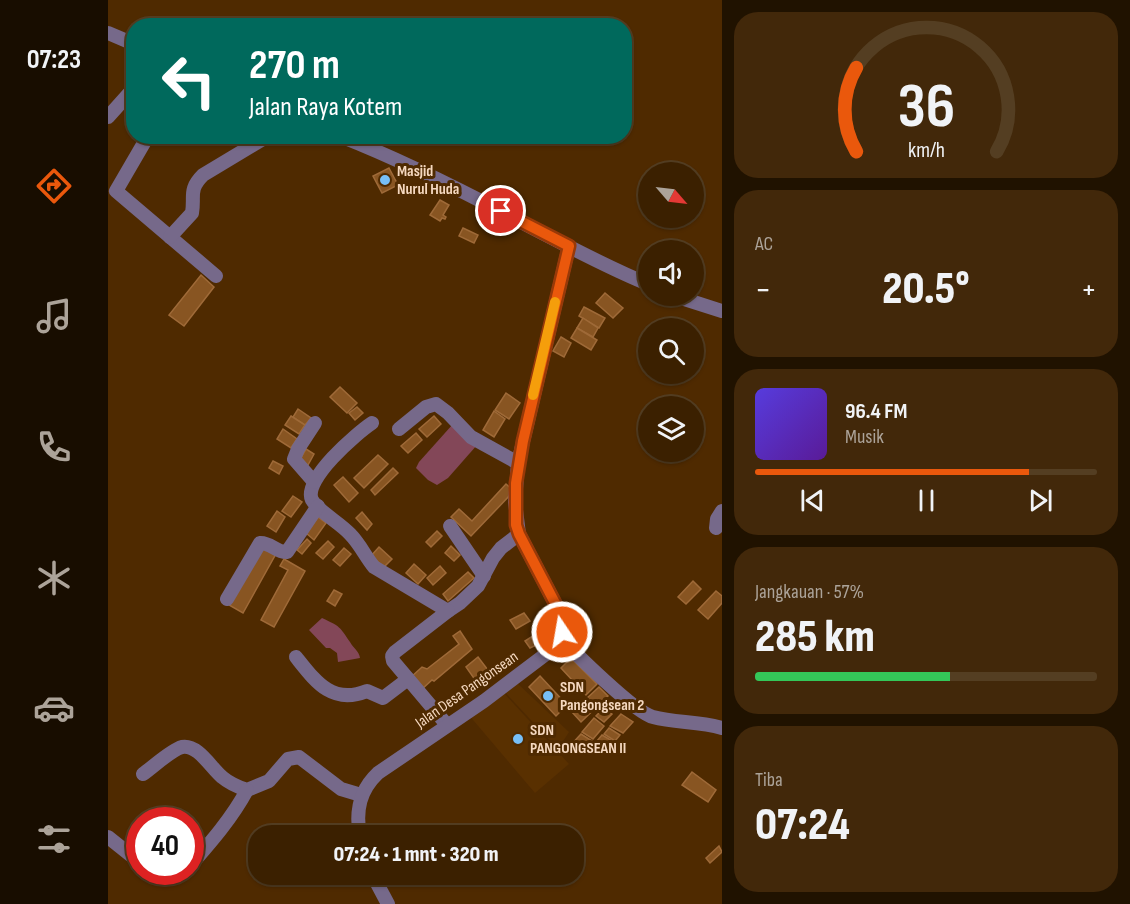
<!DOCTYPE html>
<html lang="id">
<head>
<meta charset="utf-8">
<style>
  :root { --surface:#3b2000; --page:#42280a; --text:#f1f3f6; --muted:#aca399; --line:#543e22; --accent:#ea580c }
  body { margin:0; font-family:"Sofia Sans Condensed",sans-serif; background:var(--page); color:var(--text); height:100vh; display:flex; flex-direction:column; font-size:22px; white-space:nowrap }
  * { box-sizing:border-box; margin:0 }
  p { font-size:20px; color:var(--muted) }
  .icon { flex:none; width:33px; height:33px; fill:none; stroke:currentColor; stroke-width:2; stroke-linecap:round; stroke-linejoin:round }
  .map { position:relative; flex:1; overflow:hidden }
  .drawer { display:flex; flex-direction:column; gap:12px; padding:12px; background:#201200; width:408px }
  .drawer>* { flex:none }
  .banner { position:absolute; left:18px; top:18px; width:506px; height:126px; border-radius:24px; box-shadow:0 2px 4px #0004,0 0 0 2px var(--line); background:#00695c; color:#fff; overflow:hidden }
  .needle { width:39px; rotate:118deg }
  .controls { position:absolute; left:530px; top:162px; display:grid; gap:12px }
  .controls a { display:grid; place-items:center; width:66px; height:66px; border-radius:50%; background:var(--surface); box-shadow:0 2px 4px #0004,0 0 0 2px var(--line); font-size:30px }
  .speed { position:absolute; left:18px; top:807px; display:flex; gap:12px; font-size:30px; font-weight:700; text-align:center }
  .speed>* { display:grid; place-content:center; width:78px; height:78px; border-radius:50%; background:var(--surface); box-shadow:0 2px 4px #0004,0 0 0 2px var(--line); line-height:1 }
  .speed .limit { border:9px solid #d22; background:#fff; color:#111 }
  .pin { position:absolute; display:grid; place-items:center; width:51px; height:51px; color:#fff; margin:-26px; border:3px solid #fff; border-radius:50%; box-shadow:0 2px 6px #0007 }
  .me { position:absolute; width:66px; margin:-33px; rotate:348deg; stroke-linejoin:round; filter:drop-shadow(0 0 4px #0008) }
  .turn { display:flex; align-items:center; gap:21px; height:126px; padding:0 24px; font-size:27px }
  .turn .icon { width:78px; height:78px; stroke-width:2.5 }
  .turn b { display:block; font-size:42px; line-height:51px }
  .big { font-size:45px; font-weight:800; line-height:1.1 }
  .drawer .tile { flex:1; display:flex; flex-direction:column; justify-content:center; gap:9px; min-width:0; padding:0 21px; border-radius:24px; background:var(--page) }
  .drawer .dial { align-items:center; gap:0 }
  .dial svg { height:156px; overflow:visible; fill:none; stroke:var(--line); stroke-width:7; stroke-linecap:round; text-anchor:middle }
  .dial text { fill:var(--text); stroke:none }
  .song { display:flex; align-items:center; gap:18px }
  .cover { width:72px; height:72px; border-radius:9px; background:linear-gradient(135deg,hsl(250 70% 55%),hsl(270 70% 35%)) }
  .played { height:6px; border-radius:3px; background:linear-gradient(90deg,var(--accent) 80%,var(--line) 80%) }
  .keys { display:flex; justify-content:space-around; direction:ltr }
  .heat { display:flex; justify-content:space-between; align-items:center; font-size:33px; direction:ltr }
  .charge { height:9px; border-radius:4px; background:linear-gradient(90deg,#34c759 57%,var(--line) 0) }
  .trip { position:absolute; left:140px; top:825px; width:336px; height:60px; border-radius:24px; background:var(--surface); box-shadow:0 2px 4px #0004,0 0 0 2px var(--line); font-weight:800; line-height:60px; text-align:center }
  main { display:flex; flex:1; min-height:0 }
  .tab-bar { display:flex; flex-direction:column; width:108px; justify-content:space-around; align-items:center; background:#180d00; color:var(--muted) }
  .tab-bar .icon { width:42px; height:42px }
  .tab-bar .selected { color:var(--accent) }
  .tab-bar b { font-size:27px; color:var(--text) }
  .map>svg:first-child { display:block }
  .built { fill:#593000 }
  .green { fill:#834758 }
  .building { fill:#852; stroke:#9f6a38; stroke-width:1.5 }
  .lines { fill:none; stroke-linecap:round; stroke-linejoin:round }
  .minor { stroke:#76698a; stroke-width:14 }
  .route-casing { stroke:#983908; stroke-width:15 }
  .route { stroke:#ea580c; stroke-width:10 }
  .slow { stroke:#f59e0b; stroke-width:10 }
  .poi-dot { fill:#77bff7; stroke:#4f2a00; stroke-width:2 }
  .labels { text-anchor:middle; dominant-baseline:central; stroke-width:6; stroke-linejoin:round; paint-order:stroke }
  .poi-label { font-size:16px; font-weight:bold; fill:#f5d8bf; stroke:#4f2a00; text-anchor:start }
  .street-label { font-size:16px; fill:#f5d8bf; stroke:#4f2a00 }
</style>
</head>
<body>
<main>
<nav class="tab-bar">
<b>07:23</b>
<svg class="icon selected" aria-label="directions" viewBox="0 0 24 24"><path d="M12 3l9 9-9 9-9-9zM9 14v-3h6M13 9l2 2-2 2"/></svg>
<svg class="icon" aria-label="music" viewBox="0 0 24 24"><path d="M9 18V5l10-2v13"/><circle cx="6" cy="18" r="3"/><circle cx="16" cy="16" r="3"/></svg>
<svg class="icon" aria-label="phone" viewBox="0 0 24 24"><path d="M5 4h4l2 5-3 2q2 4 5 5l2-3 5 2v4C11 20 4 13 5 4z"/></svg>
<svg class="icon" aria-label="climate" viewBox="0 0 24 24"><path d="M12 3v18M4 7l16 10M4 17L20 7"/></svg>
<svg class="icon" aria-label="car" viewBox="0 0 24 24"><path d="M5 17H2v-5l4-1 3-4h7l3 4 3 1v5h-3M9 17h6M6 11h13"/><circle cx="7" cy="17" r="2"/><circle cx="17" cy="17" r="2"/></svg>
<svg class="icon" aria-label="filters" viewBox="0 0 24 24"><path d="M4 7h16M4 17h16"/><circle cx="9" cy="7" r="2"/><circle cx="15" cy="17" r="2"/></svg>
</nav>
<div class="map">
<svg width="614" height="904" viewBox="0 0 614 904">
  <rect width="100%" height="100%" fill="#4f2a00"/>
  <g class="built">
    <path d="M407 681 461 732 450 749 394 689Z"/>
    <path d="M394 691 461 764 427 793 360 714Z"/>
  </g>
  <g class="green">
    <path d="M345 424 369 445 340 478 329 485 320 480 308 468 311 462Z"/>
    <path d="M214 618C233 627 231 626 242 642 246 649 251 651 252 658L230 662 229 653 222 648H218L201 630Z"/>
  </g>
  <g class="building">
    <path d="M281 168 290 185 274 193 265 176Z"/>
    <path d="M332 200 341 205 335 215 338 217 337 219 334 218 332 221 322 215Z"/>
    <path d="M355 228 370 235 366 243 351 236Z"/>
    <path d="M93 275 106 287 76 326 61 315Z"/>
    <path d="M497 293 515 308 505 318 488 303Z"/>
    <path d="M476 307 497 318 491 328 471 316Z"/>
    <path d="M475 318 490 328 485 337 469 328Z"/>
    <path d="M469 328 489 340 483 350 463 338Z"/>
    <path d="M453 337 463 343 456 357 445 351Z"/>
    <path d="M232 387 249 403 239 413 222 397Z"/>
    <path d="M398 393 412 403 401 419 387 410Z"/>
    <path d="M249 407 255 413 247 420 241 413Z"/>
    <path d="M190 409 203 418 197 425 185 417Z"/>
    <path d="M386 411 397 419 386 437 375 430Z"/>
    <path d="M183 416 197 425 191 434 177 425Z"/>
    <path d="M326 416 333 424 319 437 311 429Z"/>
    <path d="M175 429 189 439 183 448 169 439Z"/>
    <path d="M308 433 314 440 300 453 293 446Z"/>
    <path d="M198 449 206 454 200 465 192 459Z"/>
    <path d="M270 455 280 464 256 488 246 478Z"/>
    <path d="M165 461 175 466 171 474 161 468Z"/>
    <path d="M285 468 290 473 267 495 263 490Z"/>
    <path d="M235 477 250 493 241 502 226 485Z"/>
    <path d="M398 484 406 491 363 536 343 517 351 509 364 521Z"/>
    <path d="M185 496 194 502 183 517 174 511Z"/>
    <path d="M169 511 177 517 168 532 159 526Z"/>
    <path d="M254 512 264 524 259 530 248 518Z"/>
    <path d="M210 517 218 523 206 540 198 533Z"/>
    <path d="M329 531 334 536 323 547 318 542Z"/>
    <path d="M199 539 203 543 194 554 189 550Z"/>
    <path d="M220 541 226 547 215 559 208 553Z"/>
    <path d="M153 542 169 552 135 613 121 605Z"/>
    <path d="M343 546 352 555 346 561 337 553Z"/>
    <path d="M271 547 284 559 276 567 263 556Z"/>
    <path d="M236 548 243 554 232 566 225 560Z"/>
    <path d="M176 559 197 571 166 627 153 620 180 570 172 566Z"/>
    <path d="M306 564 318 575 310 584 298 573Z"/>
    <path d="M332 566 338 573 325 585 319 578Z"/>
    <path d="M360 572 366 578 340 601 335 594Z"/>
    <path d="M585 581 593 589 578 604 570 597Z"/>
    <path d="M226 590 234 594 227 606 219 601Z"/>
    <path d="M608 591 614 596V603L600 619 590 610Z"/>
    <path d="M416 613 422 621 408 629 402 620Z"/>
    <path d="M352 631 364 649 326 681 324 680 313 690 302 678 314 667 319 669 351 644 345 636Z"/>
    <path d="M431 632 437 641 422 648 417 641Z"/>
    <path d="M370 657 383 674 370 684 358 667Z"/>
    <path d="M463 658 489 684 478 695 453 668Z"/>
    <path d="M432 676 459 705 448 716 421 687Z"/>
    <path d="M491 687 500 696 473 722 464 712Z"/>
    <path d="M496 708 504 714 496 722 488 716Z"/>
    <path d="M513 714 525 722 515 733 502 726Z"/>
    <path d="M486 718 496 726 485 739 474 732Z"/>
    <path d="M501 728 512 735 507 741 496 734Z"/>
    <path d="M473 734 484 741 472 754 461 747Z"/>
    <path d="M494 735 506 742 494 755 483 748Z"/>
    <path d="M584 772 608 790 600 802 574 785Z"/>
    <path d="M611 846 614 852 602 863 598 858Z"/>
  </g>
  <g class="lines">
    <g class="minor">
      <path d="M0 33 26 44"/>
      <path d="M0 117 26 88"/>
      <path d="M40 136 8 191 108 276"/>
      <path d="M232 136C296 161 357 192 417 224 458 245 498 267 540 284"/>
      <path d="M62 237 84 213C87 196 80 190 95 175L160 136"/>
      <path d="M567 296 614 311"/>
      <path d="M264 423C249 433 194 480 204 500 210 511 232 523 242 534 252 544 257 556 266 567L340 611 352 603 370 586 385 558 393 548 411 534"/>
      <path d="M291 429 318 407 328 404 340 413 363 437 410 463"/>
      <path d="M206 482 186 459 190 449 207 423"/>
      <path d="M342 526 376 576"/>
      <path d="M608 528 609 519 614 511"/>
      <path d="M119 599 152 543C162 542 169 553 179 552L210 506"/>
      <path d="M453 637C466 653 528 713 545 717 567 723 591 721 614 728"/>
      <path d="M188 657C208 682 224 705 259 691L275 698 300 679"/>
      <path d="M339 725 285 661 284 656 287 652 340 611"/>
      <path d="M35 774C45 767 63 750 74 747 90 744 103 768 114 777 121 783 130 787 139 790L161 781 180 759 191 757 233 789 253 795"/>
      <path d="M252 836C247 810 252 790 270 773L376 701 442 651 453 637V622L447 603 411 534 407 502 410 463 461 246"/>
      <path d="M0 837 25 857 32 859"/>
      <path d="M82 866C103 842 124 818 139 790"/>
      <path d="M71 872H73"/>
      <path d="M264 874 280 904"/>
    </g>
  </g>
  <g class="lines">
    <g class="route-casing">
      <path id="route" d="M393 211 461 246 415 441 408 483V525L411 534 447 603 452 614 454 632"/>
    </g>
    <use href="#route" class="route"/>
    <path class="slow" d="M425 395 447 302"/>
  </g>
  <g class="poi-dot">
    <circle cx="277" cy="180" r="6"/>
    <circle cx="440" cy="696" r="6"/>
    <circle cx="410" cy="739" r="6"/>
  </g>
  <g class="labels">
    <g class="poi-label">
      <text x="289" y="171">Masjid<tspan x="289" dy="18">Nurul Huda</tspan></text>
      <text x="452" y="687">SDN<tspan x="452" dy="18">Pangongsean 2</tspan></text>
      <text x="422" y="730">SDN<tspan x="422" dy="18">PANGONGSEAN II</tspan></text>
    </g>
    <g class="street-label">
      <text transform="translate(359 690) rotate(-35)">Jalan Desa Pangonsean</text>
    </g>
  </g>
</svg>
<div class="controls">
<a><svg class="needle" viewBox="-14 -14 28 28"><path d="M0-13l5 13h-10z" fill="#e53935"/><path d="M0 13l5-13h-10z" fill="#aca399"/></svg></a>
<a><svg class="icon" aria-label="sound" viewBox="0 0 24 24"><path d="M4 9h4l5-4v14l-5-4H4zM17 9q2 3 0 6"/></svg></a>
<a><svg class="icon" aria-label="search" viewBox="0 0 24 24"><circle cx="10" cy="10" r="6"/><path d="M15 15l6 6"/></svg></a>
<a><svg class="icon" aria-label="layers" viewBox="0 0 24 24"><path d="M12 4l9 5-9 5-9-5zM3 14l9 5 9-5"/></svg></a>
</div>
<div class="speed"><div class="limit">40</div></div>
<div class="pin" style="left:393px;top:211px;background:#d93025"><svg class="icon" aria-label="arrive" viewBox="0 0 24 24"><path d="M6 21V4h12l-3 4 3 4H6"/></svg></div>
<svg class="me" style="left:454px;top:632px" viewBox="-20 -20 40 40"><circle r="17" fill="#ea580c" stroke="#fff" stroke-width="3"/><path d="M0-11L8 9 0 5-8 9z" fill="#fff"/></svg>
<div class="trip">07:24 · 1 mnt · 320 m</div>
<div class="banner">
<div class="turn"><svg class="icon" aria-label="left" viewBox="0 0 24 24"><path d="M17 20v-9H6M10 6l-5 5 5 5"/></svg><div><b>270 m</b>Jalan Raya Kotem</div></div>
</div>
</div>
<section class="drawer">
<div class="tile dial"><svg viewBox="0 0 100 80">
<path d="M14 69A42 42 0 1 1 86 69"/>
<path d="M14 69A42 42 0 0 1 14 26" stroke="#ea580c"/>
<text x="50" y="56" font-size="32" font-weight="700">36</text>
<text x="50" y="72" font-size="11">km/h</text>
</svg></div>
<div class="tile"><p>AC</p>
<div class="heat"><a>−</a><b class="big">20.5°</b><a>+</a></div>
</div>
<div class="tile">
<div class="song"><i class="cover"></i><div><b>96.4 FM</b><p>Musik</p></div></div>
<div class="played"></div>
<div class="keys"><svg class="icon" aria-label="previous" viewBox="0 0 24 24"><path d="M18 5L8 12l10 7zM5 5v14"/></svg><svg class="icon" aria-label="pause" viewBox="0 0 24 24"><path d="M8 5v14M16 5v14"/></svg><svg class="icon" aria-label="next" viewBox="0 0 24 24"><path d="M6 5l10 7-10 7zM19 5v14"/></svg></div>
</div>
<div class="tile"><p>Jangkauan · 57%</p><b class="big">285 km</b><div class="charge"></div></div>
<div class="tile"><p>Tiba</p><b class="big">07:24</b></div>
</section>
</main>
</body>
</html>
